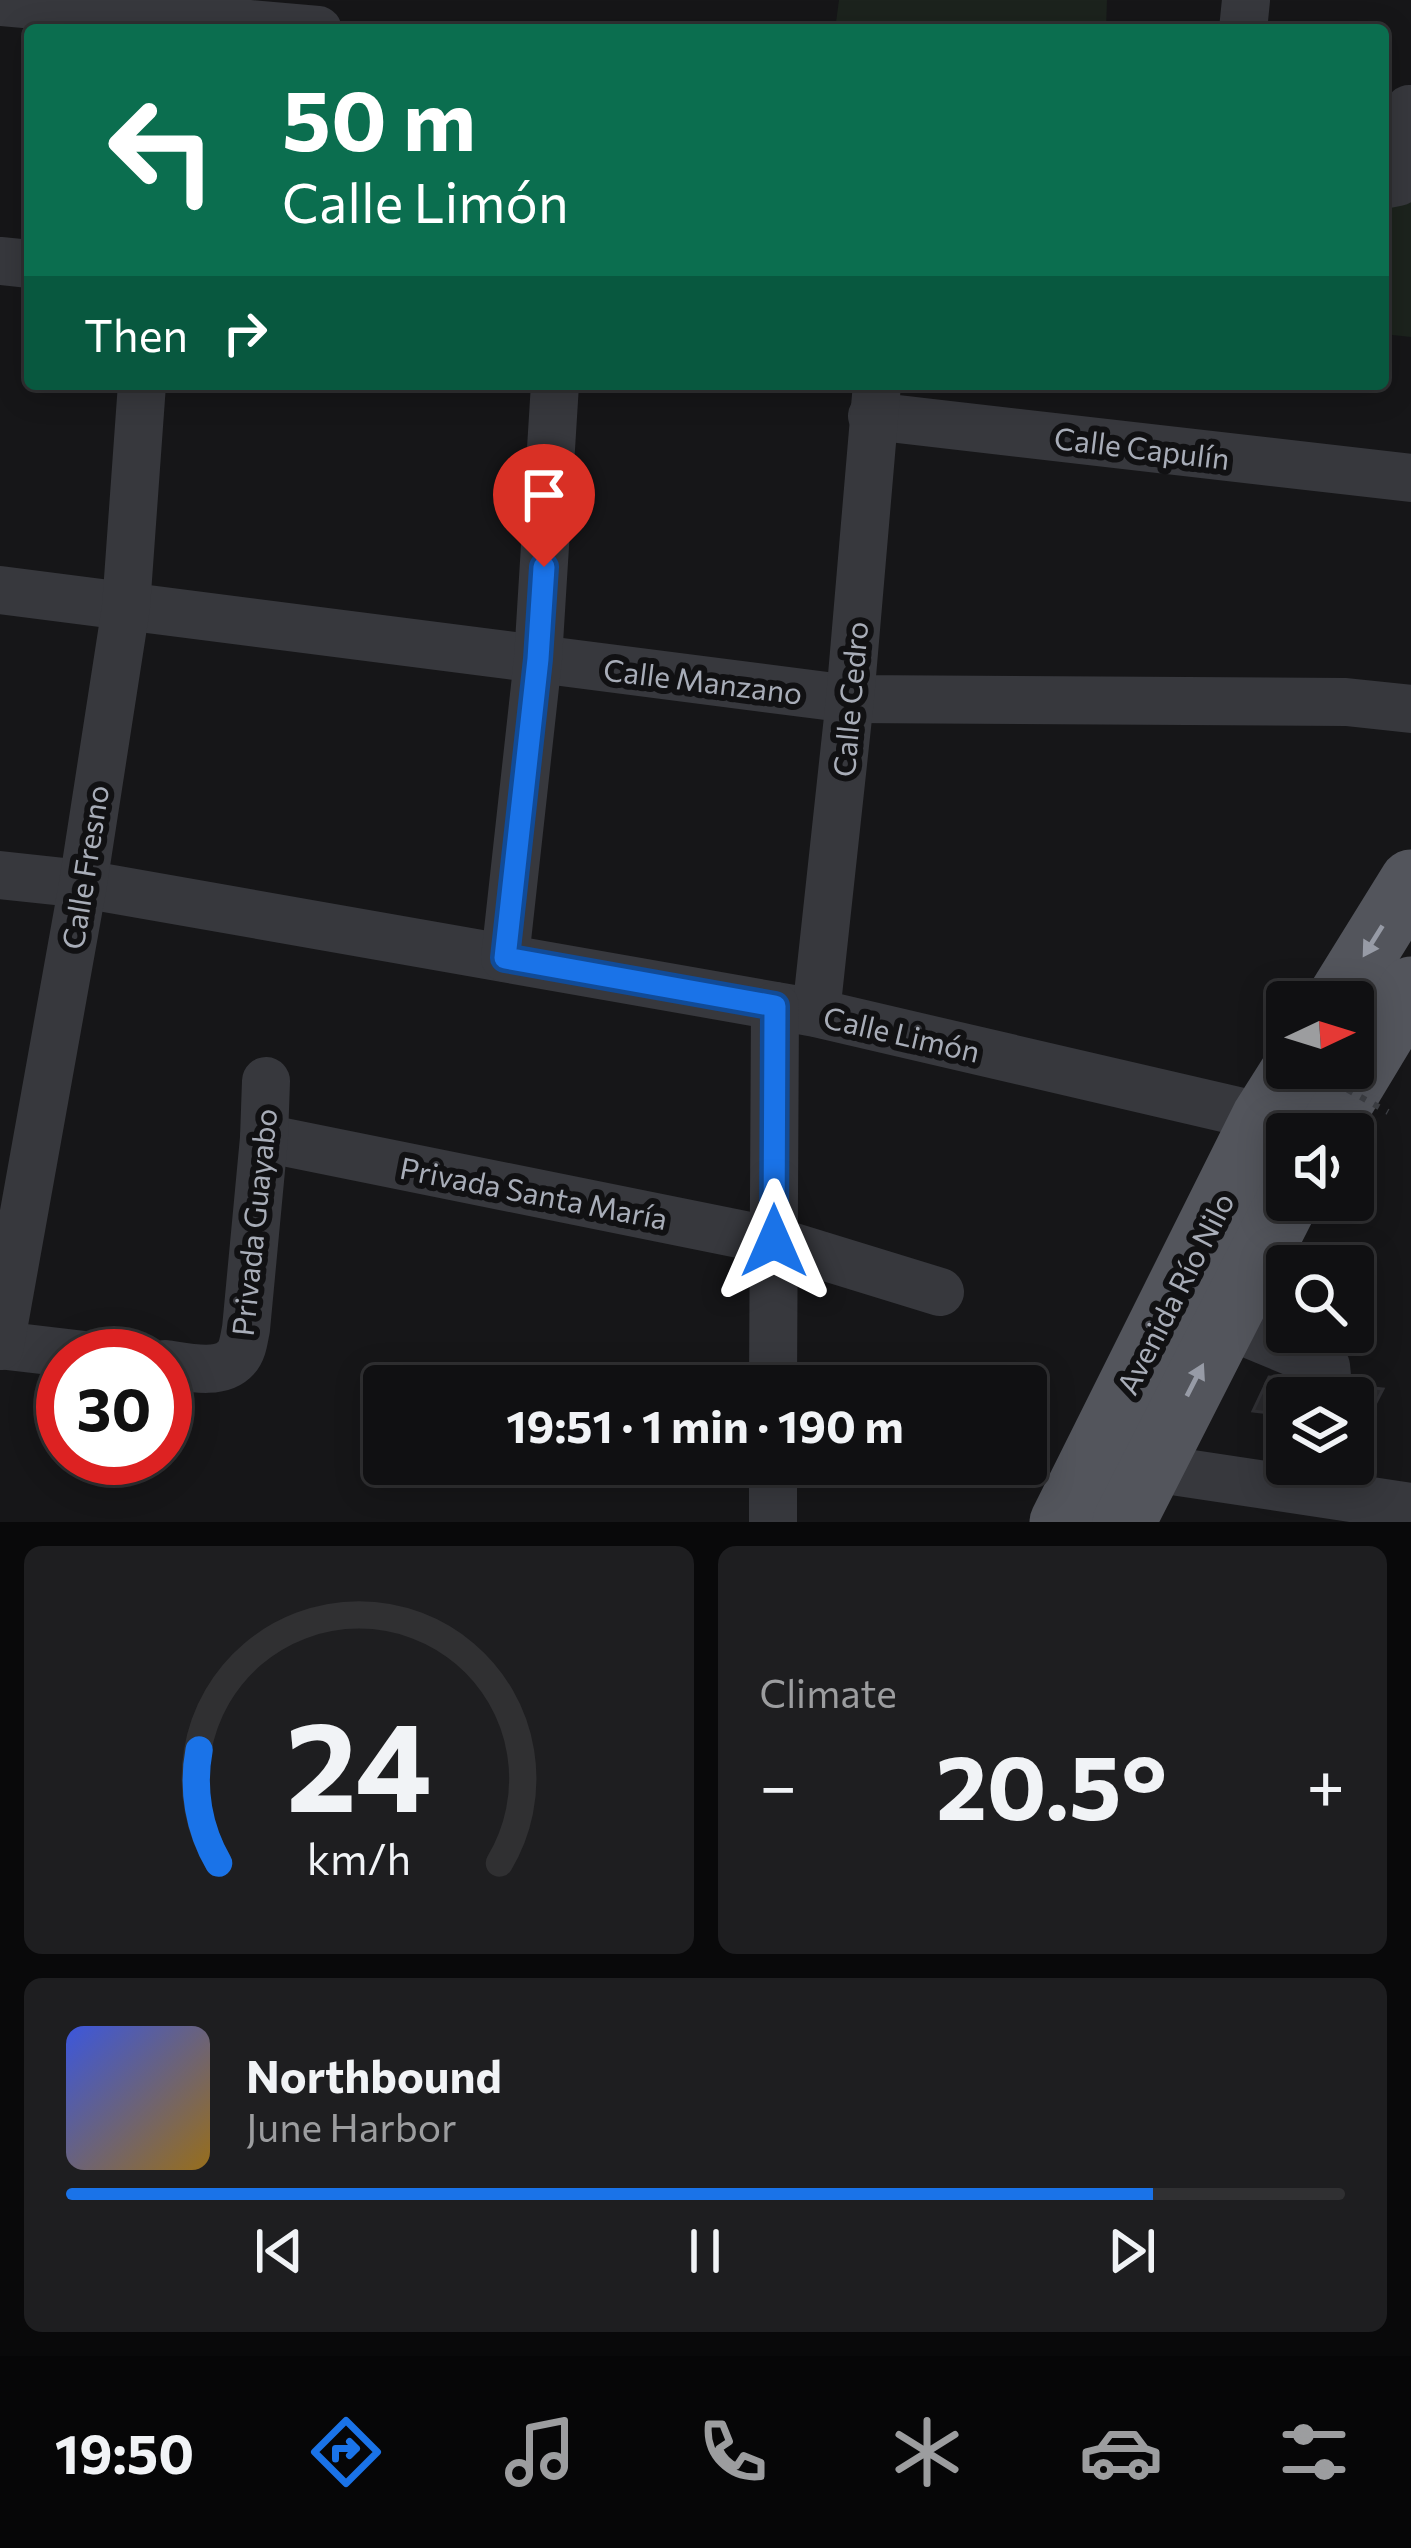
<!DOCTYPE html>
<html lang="en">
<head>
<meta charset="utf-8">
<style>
  :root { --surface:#101012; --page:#1e1e20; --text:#f1f3f6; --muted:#9c9d9f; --line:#303032; --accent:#1a73e8 }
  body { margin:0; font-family:Commissioner,sans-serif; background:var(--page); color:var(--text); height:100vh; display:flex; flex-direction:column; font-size:45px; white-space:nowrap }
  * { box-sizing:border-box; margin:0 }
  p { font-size:39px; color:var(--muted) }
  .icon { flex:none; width:66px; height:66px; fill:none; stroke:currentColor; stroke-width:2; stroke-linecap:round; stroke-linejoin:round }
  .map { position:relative; height:1522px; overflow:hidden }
  .sheet { display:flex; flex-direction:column; gap:24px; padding:24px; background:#09090a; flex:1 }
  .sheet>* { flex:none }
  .top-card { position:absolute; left:24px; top:24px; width:1365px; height:366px; border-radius:12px; box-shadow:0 6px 30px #0003,0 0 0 3px var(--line); background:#0b6e4f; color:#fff; overflow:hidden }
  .needle { width:78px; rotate:86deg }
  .controls { position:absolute; left:1266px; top:981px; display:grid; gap:24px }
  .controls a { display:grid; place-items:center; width:108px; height:108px; border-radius:12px; background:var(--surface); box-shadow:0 6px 30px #0003,0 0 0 3px var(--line); font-size:60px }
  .speed { position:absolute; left:36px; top:1329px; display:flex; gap:24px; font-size:60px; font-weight:700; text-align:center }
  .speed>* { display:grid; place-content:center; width:156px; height:156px; border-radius:50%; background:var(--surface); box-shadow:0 6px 30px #0003,0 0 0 3px var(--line); line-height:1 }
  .speed .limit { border:18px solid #d22; background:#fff; color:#111 }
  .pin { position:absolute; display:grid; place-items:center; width:102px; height:102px; color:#fff; margin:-123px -51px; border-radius:50% 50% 50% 0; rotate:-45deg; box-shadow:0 0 12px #0007 }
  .pin .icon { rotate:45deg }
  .me { position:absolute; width:132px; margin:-66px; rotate:0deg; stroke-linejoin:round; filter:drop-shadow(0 0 9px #0008) }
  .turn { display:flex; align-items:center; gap:42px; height:252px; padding:0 60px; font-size:54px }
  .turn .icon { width:156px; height:156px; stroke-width:2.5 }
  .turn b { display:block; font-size:84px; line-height:102px }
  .then { display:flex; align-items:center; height:114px; padding:0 60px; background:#0003; gap:24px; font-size:45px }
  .big { font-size:90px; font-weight:700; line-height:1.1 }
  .sheet .card { flex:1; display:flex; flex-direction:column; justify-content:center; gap:18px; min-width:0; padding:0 42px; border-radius:18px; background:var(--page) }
  .sheet .dial { align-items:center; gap:0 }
  .dial svg { height:312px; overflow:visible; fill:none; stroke:var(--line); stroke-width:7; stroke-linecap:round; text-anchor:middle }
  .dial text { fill:var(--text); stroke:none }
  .song { display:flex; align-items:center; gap:36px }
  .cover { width:144px; height:144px; border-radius:18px; background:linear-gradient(135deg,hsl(230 70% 55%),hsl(40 70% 35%)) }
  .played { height:12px; border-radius:6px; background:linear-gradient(90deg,var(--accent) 85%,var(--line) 85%) }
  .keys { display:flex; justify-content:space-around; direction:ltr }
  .heat { display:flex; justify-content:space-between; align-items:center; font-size:66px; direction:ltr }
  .sheet .tiles { flex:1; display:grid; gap:24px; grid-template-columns:1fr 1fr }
  .card:last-child { grid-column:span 2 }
  .trip { position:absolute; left:363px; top:1365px; width:684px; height:120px; border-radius:12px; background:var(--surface); box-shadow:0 6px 30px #0003,0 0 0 3px var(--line); font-weight:700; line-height:120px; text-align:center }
  .tabs { display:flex; height:192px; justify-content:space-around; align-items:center; background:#060607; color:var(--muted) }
  .tabs .icon { width:84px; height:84px }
  .tabs .current { color:var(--accent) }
  .tabs b { font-size:54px; color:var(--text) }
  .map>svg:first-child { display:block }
  .green { fill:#1c231d }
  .building { fill:#29292c; stroke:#303034; stroke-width:3 }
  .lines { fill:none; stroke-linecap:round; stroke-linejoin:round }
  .minor { stroke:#37383d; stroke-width:48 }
  .major { stroke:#53555c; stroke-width:63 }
  .path-bridge { stroke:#3d3f44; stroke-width:6; stroke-dasharray:6 9; stroke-linecap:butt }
  .oneway { fill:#979ba6 }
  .route-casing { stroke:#114b97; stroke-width:30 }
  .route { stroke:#1a73e8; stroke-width:21 }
  .labels { text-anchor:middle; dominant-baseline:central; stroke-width:12; stroke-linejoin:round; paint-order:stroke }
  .street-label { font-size:30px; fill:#a8adb8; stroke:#111113 }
</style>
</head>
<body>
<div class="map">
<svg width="1411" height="1522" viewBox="0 0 1411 1522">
  <rect width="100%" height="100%" fill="#161618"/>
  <g class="green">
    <path d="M839 0H1107L1106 30H835Z"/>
    <path d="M1383 91 1411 94V337L1383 334Z"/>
  </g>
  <path class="building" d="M1269 1377 1383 1389 1366 1422 1353 1421V1398H1287V1415L1253 1411Z"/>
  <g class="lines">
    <g class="minor">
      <path d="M0 2 318 30"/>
      <path d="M1243 30 1246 0"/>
      <path d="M1383 185 1398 182 1406 170 1409 109"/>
      <path d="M0 261 30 264"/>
      <path d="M872 416 1411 478"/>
      <path d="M0 590 850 699 1346 702 1411 709"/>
      <path d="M0 875 83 884 816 1013 1263 1117 1291 1129"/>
      <path d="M505 958 538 659 555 384"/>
      <path d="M816 1013 850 699 877 384"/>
      <path d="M264 1138 774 1241 940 1292"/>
      <path d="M1225 1324 1326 1366 1327 1376 1316 1398"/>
      <path d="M0 1345 93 1356"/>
      <path d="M0 1346 83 884 126 607 142 384"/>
      <path d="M165 1364C186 1367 220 1376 236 1358 243 1351 244 1338 246 1329L264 1138 266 1081"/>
      <path d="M773 1386 775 1006"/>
      <path d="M1119 1463 1411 1507"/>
      <path d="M773 1522V1464"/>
    </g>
    <g class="major">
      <path d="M1336 1002 1411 881"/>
      <path d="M1323 1134 1411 988"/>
      <path d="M1061 1522 1263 1117 1294 1068"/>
      <path d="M1124 1522 1288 1200"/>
    </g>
    <path class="path-bridge" d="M1308 1068 1388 1112"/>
  </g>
  <defs><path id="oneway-solid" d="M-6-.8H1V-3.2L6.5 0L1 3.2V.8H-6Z" transform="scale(3)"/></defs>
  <g class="oneway">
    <use href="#oneway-solid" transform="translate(1373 941) rotate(122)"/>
    <use href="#oneway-solid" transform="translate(1195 1380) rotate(-63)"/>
  </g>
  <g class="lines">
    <g class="route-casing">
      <path id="route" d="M544 567 538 659 505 958 775 1006 774 1241"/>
    </g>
    <use href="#route" class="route"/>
  </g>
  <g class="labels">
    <g class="street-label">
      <text transform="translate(1142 447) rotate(7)">Calle Capulín</text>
      <text transform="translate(703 680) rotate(7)">Calle Manzano</text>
      <text transform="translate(849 699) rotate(-85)">Calle Cedro</text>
      <text transform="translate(84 867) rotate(-81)">Calle Fresno</text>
      <text transform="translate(902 1033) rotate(13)">Calle Limón</text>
      <text transform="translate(534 1192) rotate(11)">Privada Santa María</text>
      <text transform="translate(253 1222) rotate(-84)">Privada Guayabo</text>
      <text transform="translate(1174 1293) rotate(-63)">Avenida Río Nilo</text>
    </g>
  </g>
</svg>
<div class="controls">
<a><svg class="needle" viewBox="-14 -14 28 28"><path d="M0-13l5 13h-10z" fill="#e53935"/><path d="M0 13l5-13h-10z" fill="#9c9d9f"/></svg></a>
<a><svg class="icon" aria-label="sound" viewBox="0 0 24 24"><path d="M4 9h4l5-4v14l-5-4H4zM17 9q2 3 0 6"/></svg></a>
<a><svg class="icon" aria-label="search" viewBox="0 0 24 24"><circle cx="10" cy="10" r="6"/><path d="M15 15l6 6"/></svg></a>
<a><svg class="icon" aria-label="layers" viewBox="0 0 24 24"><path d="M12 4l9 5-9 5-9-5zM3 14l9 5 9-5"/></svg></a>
</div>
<div class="speed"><div class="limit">30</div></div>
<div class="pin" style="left:544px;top:567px;background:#d93025"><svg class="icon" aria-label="arrive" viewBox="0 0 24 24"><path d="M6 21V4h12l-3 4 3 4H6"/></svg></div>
<svg class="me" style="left:774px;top:1241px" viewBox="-20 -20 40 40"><path d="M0-17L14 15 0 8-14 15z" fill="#1a73e8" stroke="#fff" stroke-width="4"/></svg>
<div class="trip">19:51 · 1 min · 190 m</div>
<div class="top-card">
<div class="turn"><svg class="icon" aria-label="left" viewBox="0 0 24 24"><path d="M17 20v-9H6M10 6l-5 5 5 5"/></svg><div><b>50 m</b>Calle Limón</div></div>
<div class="then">Then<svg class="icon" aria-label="right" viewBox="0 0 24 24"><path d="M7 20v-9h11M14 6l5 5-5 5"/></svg></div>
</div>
</div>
<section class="sheet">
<div class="tiles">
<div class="card dial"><svg viewBox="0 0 100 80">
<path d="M14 69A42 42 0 1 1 86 69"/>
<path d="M14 69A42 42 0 0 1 9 40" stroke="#1a73e8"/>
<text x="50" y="56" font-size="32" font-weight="700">24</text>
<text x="50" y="72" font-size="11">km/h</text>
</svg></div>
<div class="card"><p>Climate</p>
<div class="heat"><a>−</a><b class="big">20.5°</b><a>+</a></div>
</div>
<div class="card">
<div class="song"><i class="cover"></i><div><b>Northbound</b><p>June Harbor</p></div></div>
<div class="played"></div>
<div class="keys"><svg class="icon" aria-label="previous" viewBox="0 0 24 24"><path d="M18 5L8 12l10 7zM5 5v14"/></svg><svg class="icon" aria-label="pause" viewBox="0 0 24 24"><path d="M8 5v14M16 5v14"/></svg><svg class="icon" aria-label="next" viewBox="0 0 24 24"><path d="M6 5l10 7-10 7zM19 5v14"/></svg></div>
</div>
</div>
</section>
<nav class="tabs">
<b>19:50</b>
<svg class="icon current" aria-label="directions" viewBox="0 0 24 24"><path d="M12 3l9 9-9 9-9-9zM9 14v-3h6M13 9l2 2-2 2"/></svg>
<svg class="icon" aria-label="music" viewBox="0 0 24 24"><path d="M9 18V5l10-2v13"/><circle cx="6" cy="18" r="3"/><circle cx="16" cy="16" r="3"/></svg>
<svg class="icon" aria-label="phone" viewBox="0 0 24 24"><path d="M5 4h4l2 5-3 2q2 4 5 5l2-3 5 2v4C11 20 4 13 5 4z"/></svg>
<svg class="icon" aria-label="climate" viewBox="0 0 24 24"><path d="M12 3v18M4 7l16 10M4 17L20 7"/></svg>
<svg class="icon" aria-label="car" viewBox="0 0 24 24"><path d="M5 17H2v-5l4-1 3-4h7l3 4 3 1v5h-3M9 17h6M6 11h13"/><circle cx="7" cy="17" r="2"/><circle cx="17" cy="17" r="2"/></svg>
<svg class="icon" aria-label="filters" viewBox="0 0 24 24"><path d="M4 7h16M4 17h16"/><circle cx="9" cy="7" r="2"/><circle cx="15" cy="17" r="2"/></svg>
</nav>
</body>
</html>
